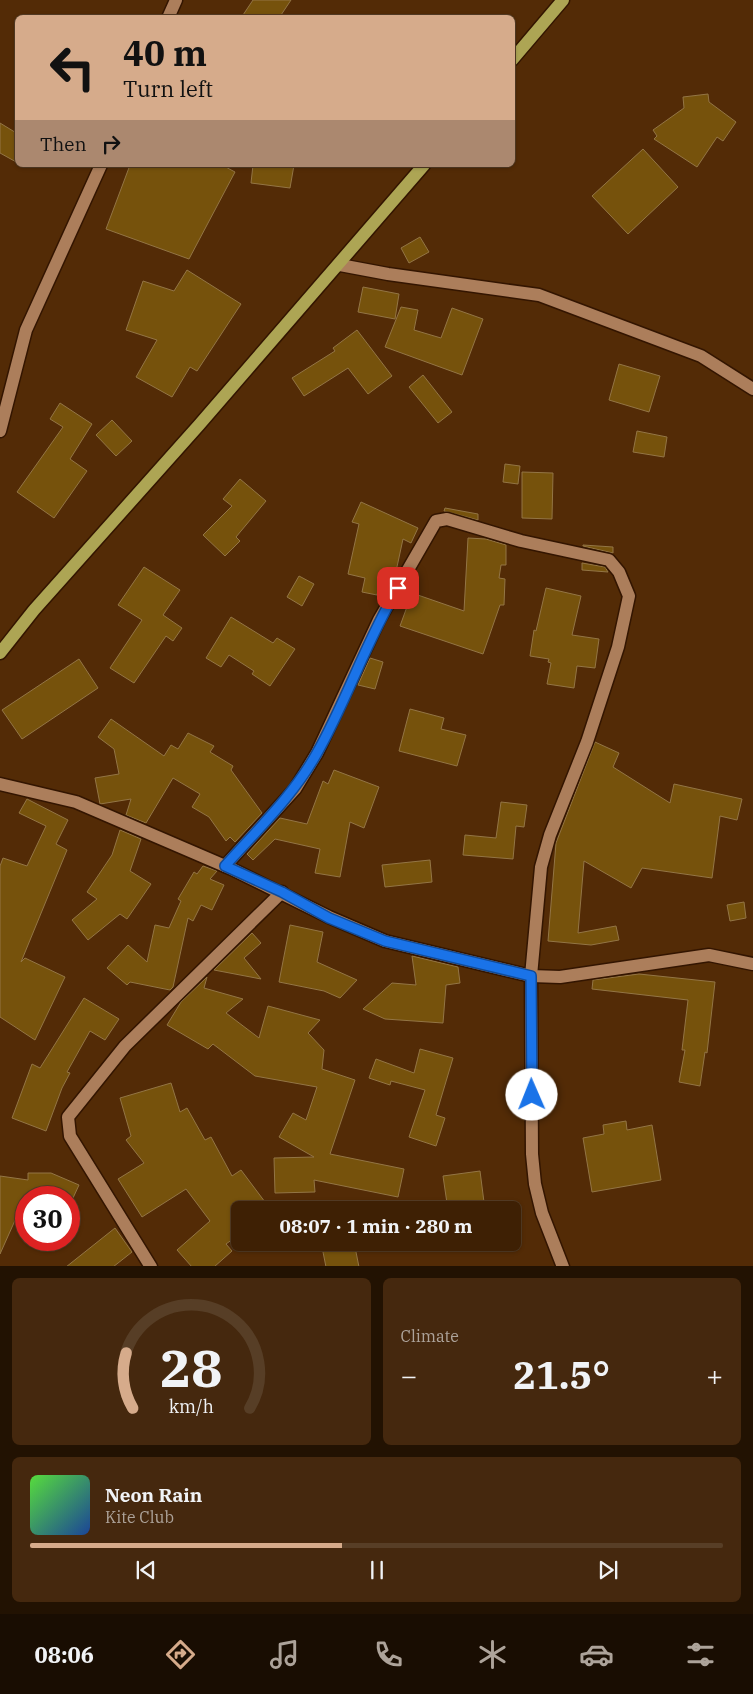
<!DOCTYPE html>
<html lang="en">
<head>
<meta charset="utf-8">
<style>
  :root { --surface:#3e2004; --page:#45280e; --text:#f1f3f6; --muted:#ada39a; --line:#573e26; --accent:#d6ab8b }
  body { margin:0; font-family:"IBM Plex Serif",serif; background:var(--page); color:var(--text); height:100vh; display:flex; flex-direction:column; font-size:19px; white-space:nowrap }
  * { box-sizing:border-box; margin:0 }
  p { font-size:16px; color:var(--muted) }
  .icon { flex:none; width:28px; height:28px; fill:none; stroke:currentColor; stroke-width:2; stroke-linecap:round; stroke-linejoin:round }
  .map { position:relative; height:1266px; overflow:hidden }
  .details { display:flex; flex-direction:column; gap:12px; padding:12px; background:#221202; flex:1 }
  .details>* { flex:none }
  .top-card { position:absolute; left:15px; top:15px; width:500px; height:152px; border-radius:8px; box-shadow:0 1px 4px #0004,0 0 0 1px var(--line); background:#d6ab8b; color:#111; overflow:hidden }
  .speed { position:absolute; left:15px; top:1186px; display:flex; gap:10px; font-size:25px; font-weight:700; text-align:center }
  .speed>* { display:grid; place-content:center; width:65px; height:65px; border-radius:50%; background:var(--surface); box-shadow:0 1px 4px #0004,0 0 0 1px var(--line); line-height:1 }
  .speed .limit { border:8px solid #d22; background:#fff; color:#111 }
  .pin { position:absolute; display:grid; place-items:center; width:42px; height:42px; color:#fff; margin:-21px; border-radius:10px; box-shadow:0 2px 8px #0006 }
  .me { position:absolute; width:55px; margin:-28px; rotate:359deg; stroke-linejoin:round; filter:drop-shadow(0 0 4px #0008) }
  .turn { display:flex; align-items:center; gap:18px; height:105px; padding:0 25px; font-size:22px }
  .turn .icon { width:65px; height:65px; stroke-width:2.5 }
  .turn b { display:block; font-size:35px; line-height:42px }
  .then { display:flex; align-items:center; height:48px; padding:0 25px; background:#0003; gap:10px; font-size:19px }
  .big { font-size:38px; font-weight:700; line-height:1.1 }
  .details .widget { flex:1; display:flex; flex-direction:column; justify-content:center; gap:8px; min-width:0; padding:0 18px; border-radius:8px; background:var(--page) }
  .details .dial { align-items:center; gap:0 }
  .dial svg { height:130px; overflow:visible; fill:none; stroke:var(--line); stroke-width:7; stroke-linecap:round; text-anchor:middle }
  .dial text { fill:var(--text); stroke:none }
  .song { display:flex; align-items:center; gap:15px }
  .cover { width:60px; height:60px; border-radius:8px; background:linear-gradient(135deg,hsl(110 70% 55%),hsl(220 70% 35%)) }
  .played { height:5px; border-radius:2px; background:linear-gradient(90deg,var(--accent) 45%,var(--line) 45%) }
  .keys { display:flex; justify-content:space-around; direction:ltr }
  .heat { display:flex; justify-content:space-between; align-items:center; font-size:28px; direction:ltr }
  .details .tiles { flex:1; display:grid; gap:12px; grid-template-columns:1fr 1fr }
  .widget:last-child { grid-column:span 2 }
  .trip { position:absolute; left:231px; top:1201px; width:290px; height:50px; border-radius:8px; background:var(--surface); box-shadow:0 1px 4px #0004,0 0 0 1px var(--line); font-weight:700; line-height:50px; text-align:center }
  .menu { display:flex; height:80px; justify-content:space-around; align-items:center; background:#190d02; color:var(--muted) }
  .menu .icon { width:35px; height:35px }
  .menu .current { color:var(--accent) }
  .menu b { font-size:22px; color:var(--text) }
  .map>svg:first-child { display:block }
  .building { fill:#76520c; stroke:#937545 }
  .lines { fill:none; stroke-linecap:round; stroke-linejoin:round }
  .minor-casing { stroke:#331500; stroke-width:15 }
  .major-casing { stroke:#331500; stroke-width:15 }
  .minor { stroke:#ac7e5b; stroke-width:12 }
  .major { stroke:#ada554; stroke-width:12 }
  .route-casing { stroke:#114b97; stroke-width:12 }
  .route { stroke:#1a73e8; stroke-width:9 }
</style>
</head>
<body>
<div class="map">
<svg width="753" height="1267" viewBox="0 0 753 1267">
  <rect width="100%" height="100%" fill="#532b06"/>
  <g class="building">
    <path d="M253 0H291L279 18H241Z"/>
    <path d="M708 94 709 102 736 122 723 141 717 137 697 167 654 139 657 136 653 130 684 108 683 97Z"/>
    <path d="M0 123 18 134V163L0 153Z"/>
    <path d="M643 149 678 187 628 234 592 196Z"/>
    <path d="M130 165H222L235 172 189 259 106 229Z"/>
    <path d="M253 165H294L290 188 251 183Z"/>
    <path d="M420 237 429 252 409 263 401 248Z"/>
    <path d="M187 270 241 304 197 371 190 367 172 397 136 377 157 340 126 330 143 281 174 291Z"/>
    <path d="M363 287 399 294 395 319 358 312Z"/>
    <path d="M401 307 418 310 414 330 441 338 452 308 483 319 462 375 385 347Z"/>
    <path d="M357 330 392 376 368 394 348 368 304 396 292 378 335 351 333 348Z"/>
    <path d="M619 364 660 376 649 412 609 400Z"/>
    <path d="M423 375 452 412 438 423 409 387Z"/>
    <path d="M60 403 92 424 70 459 87 471 54 518 17 492 63 427 50 419Z"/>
    <path d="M112 420 132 441 116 456 96 435Z"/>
    <path d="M637 431 667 437 664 457 633 452Z"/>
    <path d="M505 464 520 466 518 484 503 482Z"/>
    <path d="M522 472 553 473 552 519 522 518Z"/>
    <path d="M240 479 266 501 236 537 240 541 225 556 203 535 232 506 223 499Z"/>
    <path d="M361 502 418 528 411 543 403 539 395 576 394 578 381 576 377 595 362 592 365 578 348 574 359 524 352 522Z"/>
    <path d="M445 508 478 514V520L444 511Z"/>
    <path d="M468 538 486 539 506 545V565H501L499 578 505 579 504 605H500L483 654 400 626 412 593 464 611Z"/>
    <path d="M583 545 613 547V553L583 546Z"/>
    <path d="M582 563 605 567 608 572 582 570Z"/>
    <path d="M144 567 180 590 163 615 182 628 173 641 166 636 134 683 110 668 142 620 118 605Z"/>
    <path d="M299 576 314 584 302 606 287 597Z"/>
    <path d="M546 588 581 596 572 635 599 639 595 668 577 666 574 688 547 684 551 663 548 662 549 659 530 656 534 630 536 631Z"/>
    <path d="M231 617 273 643 277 638 295 649 270 686 252 674 254 671 229 655 221 667 206 658Z"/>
    <path d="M370 658 383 662 375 689 358 685Z"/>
    <path d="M79 659 98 688 22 739 2 710Z"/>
    <path d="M410 709 444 718 441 729 466 735 457 766 399 751Z"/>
    <path d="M111 719 164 756 171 745 178 749 188 733 214 746 210 752 233 766 231 770 262 813 235 842 230 837 226 841 209 817 192 807 200 794 173 778 146 823 126 815 131 799 100 804 95 778 119 774 114 749 98 737Z"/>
    <path d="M595 742 619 753 613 767 670 803 674 784 742 799 737 820 720 816 712 878 642 868 631 888 584 861 578 933 616 926 619 940 591 945 548 941 556 843Z"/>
    <path d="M334 770 379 787 364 828 350 822 340 877 315 873 320 849 275 839 253 860 247 854 280 818 307 824 323 781 328 784Z"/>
    <path d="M27 799 68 820 56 844 67 850 21 962 25 958 65 977 35 1040 0 1017V866L3 858 27 866 46 826 19 813Z"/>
    <path d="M501 802 527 805 524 827 516 826 513 859 463 855 465 835 496 838Z"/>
    <path d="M120 830 141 839 130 871 151 884 127 919 120 914 88 940 72 920 97 899 87 892 112 855Z"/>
    <path d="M430 860 432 882 385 887 382 865Z"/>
    <path d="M203 866 217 871 210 879 224 885 212 910 201 905 193 921 188 918 173 987 170 990 130 982 127 985 107 968 128 945 147 962 155 925 169 928 181 901 178 899 194 872 197 874Z"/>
    <path d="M744 902 746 918 730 921 727 905Z"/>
    <path d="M290 925 323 932 317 962 357 980 340 998 324 991 279 982Z"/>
    <path d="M252 933 261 943 244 958 261 979 214 970Z"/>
    <path d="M412 956 458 967 460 983 446 985 443 1023 385 1019 363 1009 392 983 416 985Z"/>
    <path d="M639 974 715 982 707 1053 705 1052 700 1086 679 1082 685 1050H682L688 1000 592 989 593 980Z"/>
    <path d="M207 977 204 988 243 999 226 1013 259 1038 268 1006 320 1020 308 1033 324 1050 322 1069 355 1080 330 1154 404 1169 398 1197 314 1180 315 1192 275 1193 274 1158 314 1157 279 1137 293 1113 306 1120 317 1087 255 1076 213 1044 208 1049 167 1025 181 1002Z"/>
    <path d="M84 998 119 1019 105 1040 90 1031 67 1072 70 1073 62 1088 46 1131 12 1118 32 1064 40 1068Z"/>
    <path d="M420 1049 453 1058 436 1115 445 1118 436 1146 409 1137 425 1090 391 1081 390 1085 369 1078 376 1059 414 1073Z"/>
    <path d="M171 1083 180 1112 187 1108 205 1140 211 1137 232 1176 241 1170 271 1210H240V1234L226 1244 232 1251 214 1267H192L177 1250 210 1221 186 1189 142 1217 118 1179 144 1163 126 1140 131 1136 120 1098Z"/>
    <path d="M626 1121 627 1130 652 1125 661 1180 592 1192 583 1138 604 1134 603 1125Z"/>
    <path d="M480 1171 485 1210H448L443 1176Z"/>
    <path d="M28 1173H51L79 1185 73 1198H25L0 1254V1176L28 1180Z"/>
    <path d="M115 1228 132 1252 113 1267H66Z"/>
    <path d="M321 1242H354L359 1267H326Z"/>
  </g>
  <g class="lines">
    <g class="minor-casing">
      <g id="minor">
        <path d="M168 18 176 0"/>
        <path d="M340 265 388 274 539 295 701 356 753 389"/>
        <path d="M0 431 26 330 101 165"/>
        <path d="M0 784 76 802 232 869 329 917 385 941 531 976 560 977 709 955 753 964"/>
        <path d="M225 866 295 789 317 753 379 620 436 521 447 519 521 541 609 560 619 572 629 596 618 647 587 742 550 835 541 867 531 976 532 1154 535 1184 542 1213 563 1267"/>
        <path d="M151 1267 70 1136 68 1117 125 1046 282 892"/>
      </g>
    </g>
    <g class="major-casing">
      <g id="major">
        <path d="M512 60 563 0"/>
        <path d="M0 653 34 610 199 425 424 165"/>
      </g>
    </g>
    <use href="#minor" class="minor"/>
    <use href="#major" class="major"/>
  </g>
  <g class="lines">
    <g class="route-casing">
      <path id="route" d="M398 588C366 641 347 700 317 753 293 796 257 830 225 866L282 892 329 918 385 941 531 976 532 1095"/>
    </g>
    <use href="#route" class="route"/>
  </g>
</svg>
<div class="speed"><div class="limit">30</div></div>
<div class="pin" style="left:398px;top:588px;background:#d93025"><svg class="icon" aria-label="arrive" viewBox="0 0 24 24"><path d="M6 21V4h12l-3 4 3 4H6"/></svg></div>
<svg class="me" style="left:532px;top:1095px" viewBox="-20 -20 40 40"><circle r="19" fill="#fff"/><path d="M0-13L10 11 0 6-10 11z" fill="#1a73e8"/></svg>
<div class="trip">08:07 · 1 min · 280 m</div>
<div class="top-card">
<div class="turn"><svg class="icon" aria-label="left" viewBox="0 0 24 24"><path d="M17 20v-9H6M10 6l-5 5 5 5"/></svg><div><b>40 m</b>Turn left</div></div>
<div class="then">Then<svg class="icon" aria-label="right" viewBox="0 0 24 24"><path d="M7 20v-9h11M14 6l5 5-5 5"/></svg></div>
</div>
</div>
<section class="details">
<div class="tiles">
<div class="widget dial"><svg viewBox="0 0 100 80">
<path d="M14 69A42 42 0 1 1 86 69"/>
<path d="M14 69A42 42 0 0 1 10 35" stroke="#d6ab8b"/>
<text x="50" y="56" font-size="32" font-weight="700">28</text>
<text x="50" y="72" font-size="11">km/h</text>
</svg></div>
<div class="widget"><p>Climate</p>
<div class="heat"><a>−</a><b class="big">21.5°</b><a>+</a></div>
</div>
<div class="widget">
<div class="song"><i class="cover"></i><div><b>Neon Rain</b><p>Kite Club</p></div></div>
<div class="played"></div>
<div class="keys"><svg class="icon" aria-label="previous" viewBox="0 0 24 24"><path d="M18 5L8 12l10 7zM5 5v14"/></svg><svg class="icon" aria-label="pause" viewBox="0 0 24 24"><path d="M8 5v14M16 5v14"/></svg><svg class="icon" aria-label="next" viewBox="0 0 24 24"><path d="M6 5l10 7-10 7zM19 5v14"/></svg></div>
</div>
</div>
</section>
<nav class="menu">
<b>08:06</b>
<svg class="icon current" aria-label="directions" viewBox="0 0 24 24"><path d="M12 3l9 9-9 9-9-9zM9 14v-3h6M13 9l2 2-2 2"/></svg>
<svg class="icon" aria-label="music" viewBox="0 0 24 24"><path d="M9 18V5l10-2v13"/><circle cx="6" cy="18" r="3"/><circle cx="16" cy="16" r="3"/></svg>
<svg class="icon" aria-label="phone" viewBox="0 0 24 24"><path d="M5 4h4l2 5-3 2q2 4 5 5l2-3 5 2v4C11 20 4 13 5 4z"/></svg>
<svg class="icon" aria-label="climate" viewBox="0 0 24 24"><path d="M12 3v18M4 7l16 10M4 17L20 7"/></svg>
<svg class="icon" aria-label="car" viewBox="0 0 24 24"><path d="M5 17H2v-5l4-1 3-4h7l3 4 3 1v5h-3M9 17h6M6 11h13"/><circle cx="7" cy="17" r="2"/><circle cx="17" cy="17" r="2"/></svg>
<svg class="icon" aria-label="filters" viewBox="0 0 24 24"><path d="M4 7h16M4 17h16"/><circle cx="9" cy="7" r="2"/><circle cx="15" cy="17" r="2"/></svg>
</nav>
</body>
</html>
